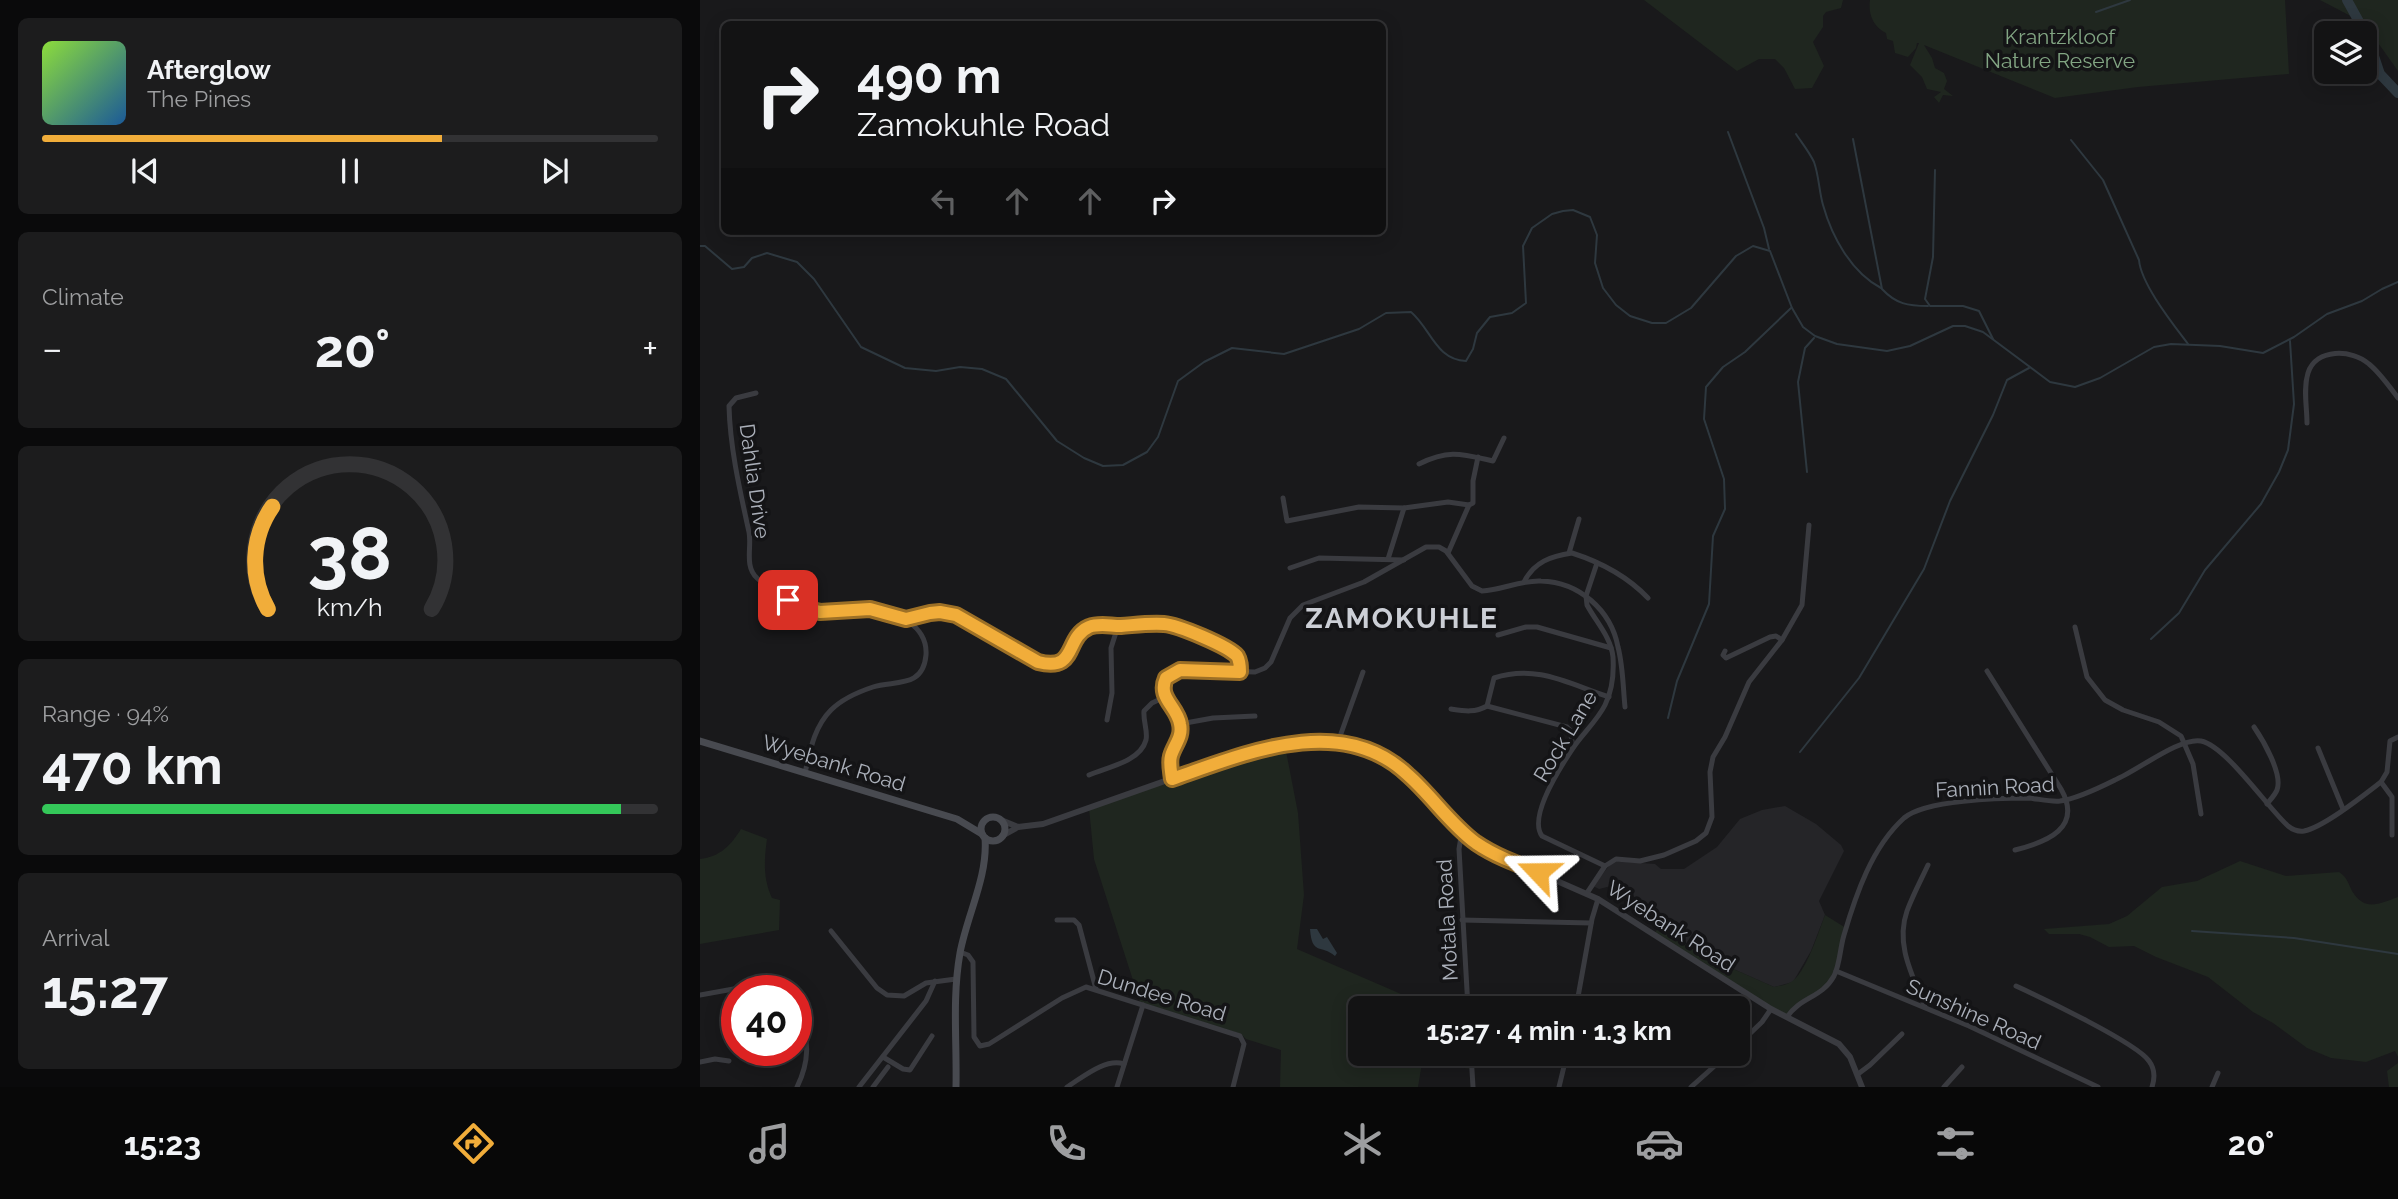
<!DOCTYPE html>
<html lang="en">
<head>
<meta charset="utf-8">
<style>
  :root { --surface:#131314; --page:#1c1c1d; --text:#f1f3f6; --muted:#9d9ea0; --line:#323234; --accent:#f1ad3a }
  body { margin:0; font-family:Raleway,sans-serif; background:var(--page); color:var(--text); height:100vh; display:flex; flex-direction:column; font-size:26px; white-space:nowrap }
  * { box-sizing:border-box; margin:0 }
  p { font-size:23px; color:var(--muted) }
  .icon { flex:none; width:38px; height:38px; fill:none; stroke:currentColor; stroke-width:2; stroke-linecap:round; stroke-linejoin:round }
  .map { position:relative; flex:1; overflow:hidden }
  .side { display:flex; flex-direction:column; gap:18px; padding:18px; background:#0a0a0b; width:700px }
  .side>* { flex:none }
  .hud { position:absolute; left:21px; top:21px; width:665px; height:214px; border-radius:10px; box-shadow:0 4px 18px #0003,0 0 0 2px var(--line); background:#131314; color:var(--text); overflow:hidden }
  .buttons { position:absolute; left:1614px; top:21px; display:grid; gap:14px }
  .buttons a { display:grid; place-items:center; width:63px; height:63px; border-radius:10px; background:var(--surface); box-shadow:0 4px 18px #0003,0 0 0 2px var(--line); font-size:35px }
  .speed { position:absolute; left:21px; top:975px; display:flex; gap:14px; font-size:35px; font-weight:700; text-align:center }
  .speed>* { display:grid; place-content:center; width:91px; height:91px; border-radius:50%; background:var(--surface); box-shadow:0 4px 18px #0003,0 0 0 2px var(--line); line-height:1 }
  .speed .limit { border:10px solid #d22; background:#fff; color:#111 }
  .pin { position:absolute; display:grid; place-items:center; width:60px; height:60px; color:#fff; margin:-30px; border-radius:14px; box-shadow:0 4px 10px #0006 }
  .me { position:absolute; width:77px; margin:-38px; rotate:293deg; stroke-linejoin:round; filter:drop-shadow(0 0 5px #0008) }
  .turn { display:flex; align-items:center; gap:24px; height:147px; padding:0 21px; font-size:32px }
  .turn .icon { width:91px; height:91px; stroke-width:2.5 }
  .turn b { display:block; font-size:49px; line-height:60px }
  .lanes { display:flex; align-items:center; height:66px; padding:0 21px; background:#0003; justify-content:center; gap:35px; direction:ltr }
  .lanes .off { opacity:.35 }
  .big { font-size:52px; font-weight:700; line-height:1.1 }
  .side .widget { flex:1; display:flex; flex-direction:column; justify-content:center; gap:10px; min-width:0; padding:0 24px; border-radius:10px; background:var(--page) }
  .side .dial { align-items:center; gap:0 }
  .dial svg { height:182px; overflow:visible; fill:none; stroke:var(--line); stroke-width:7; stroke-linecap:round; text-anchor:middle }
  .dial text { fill:var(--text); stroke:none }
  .song { display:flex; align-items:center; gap:21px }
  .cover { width:84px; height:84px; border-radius:10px; background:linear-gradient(135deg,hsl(90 70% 55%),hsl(210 70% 35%)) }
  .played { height:7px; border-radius:4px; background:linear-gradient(90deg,var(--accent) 65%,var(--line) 65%) }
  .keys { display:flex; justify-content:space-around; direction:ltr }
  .heat { display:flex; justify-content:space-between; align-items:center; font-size:38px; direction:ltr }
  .charge { height:10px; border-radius:5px; background:linear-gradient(90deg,#34c759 94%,var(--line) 0) }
  .trip { position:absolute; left:648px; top:996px; width:402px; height:70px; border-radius:10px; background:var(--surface); box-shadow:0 4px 18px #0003,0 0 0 2px var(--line); font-weight:700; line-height:70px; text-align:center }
  .tabs { display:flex; height:112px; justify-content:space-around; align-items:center; background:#080808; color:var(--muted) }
  .tabs .icon { width:49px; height:49px }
  .tabs .current { color:var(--accent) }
  .tabs b { font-size:32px; color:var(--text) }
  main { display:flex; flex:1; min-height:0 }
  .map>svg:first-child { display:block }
  .built { fill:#252528 }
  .green { fill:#1f261f }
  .water { fill:#2e383f }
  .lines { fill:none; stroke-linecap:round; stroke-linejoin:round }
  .stream { stroke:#2e383f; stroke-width:2 }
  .river { stroke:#2e383f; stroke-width:10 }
  .minor { stroke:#3a3b40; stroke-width:5 }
  .tertiary { stroke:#3a3b40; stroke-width:6 }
  .secondary { stroke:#484a50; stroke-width:7 }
  .route-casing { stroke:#9d7026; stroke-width:18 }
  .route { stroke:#f1ad3a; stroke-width:12 }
  .labels { text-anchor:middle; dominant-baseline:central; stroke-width:7; stroke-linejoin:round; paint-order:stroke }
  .park-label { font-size:21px; fill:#82a583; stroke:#141416 }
  .street-label { font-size:21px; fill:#abb0ba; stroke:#141416 }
  .district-label { font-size:28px; font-weight:bold; letter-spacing:2px; fill:#cccfd6; stroke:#141416 }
</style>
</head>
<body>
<main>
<section class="side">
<div class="widget">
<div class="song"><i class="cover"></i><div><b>Afterglow</b><p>The Pines</p></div></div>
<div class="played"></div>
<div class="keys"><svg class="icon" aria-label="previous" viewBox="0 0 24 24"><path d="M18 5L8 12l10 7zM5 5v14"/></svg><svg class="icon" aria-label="pause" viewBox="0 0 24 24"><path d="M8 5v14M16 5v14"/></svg><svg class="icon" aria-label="next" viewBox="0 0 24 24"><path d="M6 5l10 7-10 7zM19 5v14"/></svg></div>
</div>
<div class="widget"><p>Climate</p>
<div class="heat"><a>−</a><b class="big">20°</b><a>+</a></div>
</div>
<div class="widget dial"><svg viewBox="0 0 100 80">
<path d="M14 69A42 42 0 1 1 86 69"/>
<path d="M14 69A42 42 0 0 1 16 24" stroke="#f1ad3a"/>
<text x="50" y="56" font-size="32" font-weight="700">38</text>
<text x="50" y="72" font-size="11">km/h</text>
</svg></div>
<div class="widget"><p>Range · 94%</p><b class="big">470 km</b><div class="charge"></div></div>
<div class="widget"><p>Arrival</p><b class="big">15:27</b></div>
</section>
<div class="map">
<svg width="1698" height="1087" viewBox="0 0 1698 1087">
  <rect width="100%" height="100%" fill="#19191b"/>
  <path class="built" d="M1085 806 1116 824 1141 845 1144 851 1119 901 1125 915 1111 951 1093 982 1074 987 1013 960 959 927 951 919 953 910 933 896 911 886 899 889 893 886 913 861 955 864 961 869H984L1017 847 1040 819 1062 810Z"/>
  <g class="green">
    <path d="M944 0H1143L1141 8 1126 12 1123 16V27L1113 42 1124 66 1112 88 1095 89 1084 68 1075 59H1059L1037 71Z"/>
    <path d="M1170 0H1585L1589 74 1438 87 1355 98 1224 45 1232 58 1235 68 1244 73 1247 81 1244 89 1253 96 1243 95 1239 103 1234 97 1241 92 1227 89 1222 77 1210 65 1219 43H1217L1216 48 1208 57 1195 53 1193 41 1187 39 1186 33C1173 27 1168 14 1170 0Z"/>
    <path d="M1620 0H1698V71L1664 23Z"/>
    <path d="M585 746 598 813 604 895 597 949 708 997 709 1008H660V1054H771L773 1069 722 1063 718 1087H580L581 1050 546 1039 541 1034 440 1002 394 859 389 808 536 756Z"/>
    <path d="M41 829 67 839C64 860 63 879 72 898L80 900 79 930 0 944V859C20 857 31 845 41 829Z"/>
    <path d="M1540 861 1586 876 1639 872C1647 877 1648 883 1652 891 1665 912 1679 904 1698 897V1057L1695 1051 1666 1062 1631 1058 1607 1048 1573 1023 1553 1012 1508 977 1456 957 1434 946 1409 947 1390 937 1379 934H1349L1344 929 1409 924 1427 916 1462 887 1497 881Z"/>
    <path d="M1125 915 1146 928 1132 979 1086 1017 953 935 959 927 1013 960 1074 987C1079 986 1086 985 1091 982 1105 975 1119 931 1125 915Z"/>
    <path d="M1698 1063V1087H1689L1687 1071Z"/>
  </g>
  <path class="water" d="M610 929H617L623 939 627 937 637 953 635 956C621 944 612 956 610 929Z"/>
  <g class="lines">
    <g class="stream">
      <path d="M1396 12 1430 0"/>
      <path d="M1028 132 1064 228 1069 249"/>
      <path d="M1096 134C1102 143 1110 153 1114 162 1119 176 1119 191 1123 205 1132 237 1151 272 1181 288"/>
      <path d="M1153 139 1182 289C1196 304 1208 306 1228 306"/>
      <path d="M1371 140 1403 180 1439 260C1441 284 1473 324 1488 344"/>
      <path d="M1235 170 1233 257 1225 299 1230 306H1263L1279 311 1293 339"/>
      <path d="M0 246H5L32 269 44 267 52 258 67 253 97 262 114 279 161 347 205 368 236 371 260 367 282 369 306 379 357 441 384 458 403 466 423 465 447 452 458 437 478 381 504 362 532 348 584 354 659 329 686 313 711 312C731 329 736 360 766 361L773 349 777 333 790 317 812 313 826 303 823 246 832 228 852 214 863 211 873 210 890 217 897 235 895 263 903 288 916 305 930 316 952 323H966L991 308 1036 256 1053 246 1070 251 1092 308 1103 327 1115 336 1137 344 1187 351 1210 346 1253 326H1265L1283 332 1350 382 1375 387 1400 378 1454 347 1471 344 1520 346 1563 353 1594 337 1627 314 1662 301 1682 289 1698 282"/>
      <path d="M1107 472 1098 382 1105 348 1114 338"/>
      <path d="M1451 639 1479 613 1505 570 1561 504 1579 472 1588 450 1594 404 1590 341"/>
      <path d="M968 718 977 681 1009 604 1013 536 1025 509 1024 479 1004 419 1006 387 1023 367 1045 352 1091 308"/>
      <path d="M1100 752 1159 678 1224 569 1250 501 1293 415 1307 380 1329 368"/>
      <path d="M1492 931 1594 938 1698 954"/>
    </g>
    <path class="river" d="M1647 0 1668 38 1680 74 1698 93"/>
    <g class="minor">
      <path d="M56 393 36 398 29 406C30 448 40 491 49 532 52 547 44 566 57 578 71 591 93 607 112 611 130 615 151 608 170 609 195 611 228 625 226 655 223 689 194 680 173 687 158 692 142 699 131 710 114 727 110 751 105 773"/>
      <path d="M1607 423C1607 407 1603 389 1608 373 1616 348 1652 349 1669 364 1680 373 1689 386 1698 398"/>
      <path d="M719 464C749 449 762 454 793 461L804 438"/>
      <path d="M583 498 587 521 659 507 704 508 748 502 769 505 773 503V481L778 457"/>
      <path d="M748 553 769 505"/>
      <path d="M869 553 879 519"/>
      <path d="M688 559 704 508"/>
      <path d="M590 568 619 558 704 560"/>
      <path d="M824 582C834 562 851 556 872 553 900 562 928 577 948 598"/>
      <path d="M206 619 230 613 256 615 338 662C379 672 364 638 389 627 399 623 410 626 421 626 435 625 449 623 464 624 477 625 529 646 537 656 540 661 540 666 540 672"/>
      <path d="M1375 627 1387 677 1405 700 1423 710 1459 722 1481 736 1493 764 1501 814"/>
      <path d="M798 635 826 627H837L911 648"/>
      <path d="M1025 651 1023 655 1026 658 1070 637 1076 636 1082 640"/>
      <path d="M1287 671 1361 789C1383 828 1347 842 1315 850"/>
      <path d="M787 706 867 727 870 730 873 747"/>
      <path d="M751 709C764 711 775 713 787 706L794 678C837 664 869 684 909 697"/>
      <path d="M407 720 412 693 411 648 418 626"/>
      <path d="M480 724 513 718 555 716"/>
      <path d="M1554 727C1563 740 1583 774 1577 790 1575 795 1570 800 1567 804"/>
      <path d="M638 742 663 672"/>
      <path d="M1618 748 1643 809"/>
      <path d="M389 775C407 767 440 762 446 740 448 731 443 721 444 711L452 703 465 697"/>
      <path d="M472 779C471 772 469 763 471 756 474 745 483 737 480 724 477 705 452 693 469 674L480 670 555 672 565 668 571 662 590 618 603 605 664 582 726 547H739L746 551 772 586 782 591C802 590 821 580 841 581 879 582 911 610 918 647 923 666 923 687 925 707"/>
      <path d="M1681 782 1692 797V835"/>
      <path d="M762 831 759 849 768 1008"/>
      <path d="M905 866 916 859 940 861 964 855 996 841 1006 833 1012 817 1010 772 1013 757 1025 737 1049 682 1082 640 1102 605 1109 525"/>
      <path d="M887 893 905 866 842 836C828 817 861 766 873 748 883 733 897 721 905 705 912 691 914 673 913 657 911 637 896 622 887 605L886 596 897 563"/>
      <path d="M357 920H374L379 925 396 989"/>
      <path d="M762 920 891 923"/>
      <path d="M131 931 177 988 187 995 204 996 226 983 256 979"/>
      <path d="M260 952 268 955 273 962 274 1037 280 1046 289 1044 362 998 386 987 540 1036 544 1044 533 1087"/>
      <path d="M1136 971 1269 1026 1398 1087"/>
      <path d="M1316 986C1340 997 1437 1043 1449 1061 1455 1069 1455 1078 1452 1087"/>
      <path d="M0 995 50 986 71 990"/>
      <path d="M1225 1007C1213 976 1195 945 1207 911 1213 895 1221 880 1228 865"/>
      <path d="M876 1008 892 919 898 899"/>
      <path d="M96 1016C112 1037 108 1065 97 1087"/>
      <path d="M1087 1017C1100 997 1122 998 1134 976 1140 964 1140 948 1144 935 1156 894 1172 847 1204 818 1225 800 1300 798 1329 798 1339 799 1350 802 1360 801 1376 799 1401 787 1415 780 1437 771 1480 737 1501 741 1526 746 1567 807 1588 826 1593 830 1597 832 1604 831 1624 827 1664 795 1681 782L1687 772 1690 741 1698 737"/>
      <path d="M1038 1045 1062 1022 1071 1009"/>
      <path d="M771 1054 773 1087"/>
      <path d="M183 1057 203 1069 210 1070 232 1036"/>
      <path d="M0 1062 15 1059 29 1061"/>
      <path d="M1158 1074 1170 1065 1202 1034"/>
      <path d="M159 1087 226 1001 235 981"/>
      <path d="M173 1087 188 1067"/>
      <path d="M367 1087C383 1077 405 1058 424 1064"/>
      <path d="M417 1087 443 1005"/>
      <path d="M859 1087 867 1054"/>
      <path d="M991 1087 1028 1054"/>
      <path d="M1244 1087 1262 1067"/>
      <path d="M1512 1087 1518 1073"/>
    </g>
    <g class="tertiary">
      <path d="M301 820 318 827 343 824 550 751 608 742H627L664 748 691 761 707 774 762 831 776 843 800 856 898 899 1071 1009 1139 1044 1150 1057 1162 1087"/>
      <path d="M302 836 318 827"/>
    </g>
    <g class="secondary">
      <path d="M0 741 257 819 282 834"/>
      <circle cx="293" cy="829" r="12"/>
      <path d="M256 1087C257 1042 252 998 260 953 267 915 288 877 285 838"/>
    </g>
  </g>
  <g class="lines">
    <g class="route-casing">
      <path id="route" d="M88 600 101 607 120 612 170 609 206 619 230 613 240 612 256 615 338 662C378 672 364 638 389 627 399 623 410 626 421 626 435 625 449 623 464 624 478 625 528 646 537 656 540 661 540 666 540 672L480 670 466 678C457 698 477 706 480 724 483 737 474 745 471 756 469 763 471 771 472 779 546 753 642 712 708 775 732 796 750 824 776 843 795 856 817 864 838 872"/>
    </g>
    <use href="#route" class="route"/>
  </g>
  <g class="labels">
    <g class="park-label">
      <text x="1360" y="36">Krantzkloof<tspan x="1360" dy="24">Nature Reserve</tspan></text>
    </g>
    <g class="street-label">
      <text transform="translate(55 481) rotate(82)">Dahlia Drive</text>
      <text transform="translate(865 736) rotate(-59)">Rock Lane</text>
      <text transform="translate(134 763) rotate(17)">Wyebank Road</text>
      <text transform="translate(1295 787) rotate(-3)">Fannin Road</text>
      <text transform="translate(747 920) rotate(-93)">Motala Road</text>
      <text transform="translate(971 926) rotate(33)">Wyebank Road</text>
      <text transform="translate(462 995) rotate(17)">Dundee Road</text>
      <text transform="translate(1274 1014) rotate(24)">Sunshine Road</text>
    </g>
    <g class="district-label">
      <text x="702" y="618">ZAMOKUHLE</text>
    </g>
  </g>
</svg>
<div class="buttons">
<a><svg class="icon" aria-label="layers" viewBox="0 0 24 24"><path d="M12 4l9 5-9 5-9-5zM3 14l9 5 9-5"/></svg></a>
</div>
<div class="speed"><div class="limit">40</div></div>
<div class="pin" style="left:88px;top:600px;background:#d93025"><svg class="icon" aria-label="arrive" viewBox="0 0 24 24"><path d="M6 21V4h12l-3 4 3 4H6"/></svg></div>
<svg class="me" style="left:838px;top:872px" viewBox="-20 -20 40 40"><path d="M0-17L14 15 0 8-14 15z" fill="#f1ad3a" stroke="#fff" stroke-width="4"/></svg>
<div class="trip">15:27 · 4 min · 1.3 km</div>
<div class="hud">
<div class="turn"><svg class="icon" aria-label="right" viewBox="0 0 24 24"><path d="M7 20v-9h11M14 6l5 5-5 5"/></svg><div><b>490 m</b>Zamokuhle Road</div></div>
<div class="lanes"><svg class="icon off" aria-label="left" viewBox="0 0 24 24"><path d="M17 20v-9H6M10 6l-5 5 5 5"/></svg><svg class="icon off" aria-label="ahead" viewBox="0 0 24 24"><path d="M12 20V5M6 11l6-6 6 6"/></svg><svg class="icon off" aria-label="ahead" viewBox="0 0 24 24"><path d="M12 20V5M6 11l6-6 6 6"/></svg><svg class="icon" aria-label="right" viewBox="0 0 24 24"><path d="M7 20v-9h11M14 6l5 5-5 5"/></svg></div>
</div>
</div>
</main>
<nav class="tabs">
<b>15:23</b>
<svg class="icon current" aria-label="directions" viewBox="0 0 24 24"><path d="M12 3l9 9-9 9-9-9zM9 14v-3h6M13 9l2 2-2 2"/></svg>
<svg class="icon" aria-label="music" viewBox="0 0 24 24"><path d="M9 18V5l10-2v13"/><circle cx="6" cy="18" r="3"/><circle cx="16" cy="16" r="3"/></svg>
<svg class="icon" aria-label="phone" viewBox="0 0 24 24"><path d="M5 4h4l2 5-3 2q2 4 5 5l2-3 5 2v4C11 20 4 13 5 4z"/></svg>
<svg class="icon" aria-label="climate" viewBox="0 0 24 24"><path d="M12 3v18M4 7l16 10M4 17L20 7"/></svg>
<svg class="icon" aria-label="car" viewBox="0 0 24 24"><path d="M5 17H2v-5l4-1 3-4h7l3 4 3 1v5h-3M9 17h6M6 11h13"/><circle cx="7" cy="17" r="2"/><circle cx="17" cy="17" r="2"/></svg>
<svg class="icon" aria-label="filters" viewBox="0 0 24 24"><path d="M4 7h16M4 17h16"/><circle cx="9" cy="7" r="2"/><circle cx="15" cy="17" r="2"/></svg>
<b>20°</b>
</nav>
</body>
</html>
